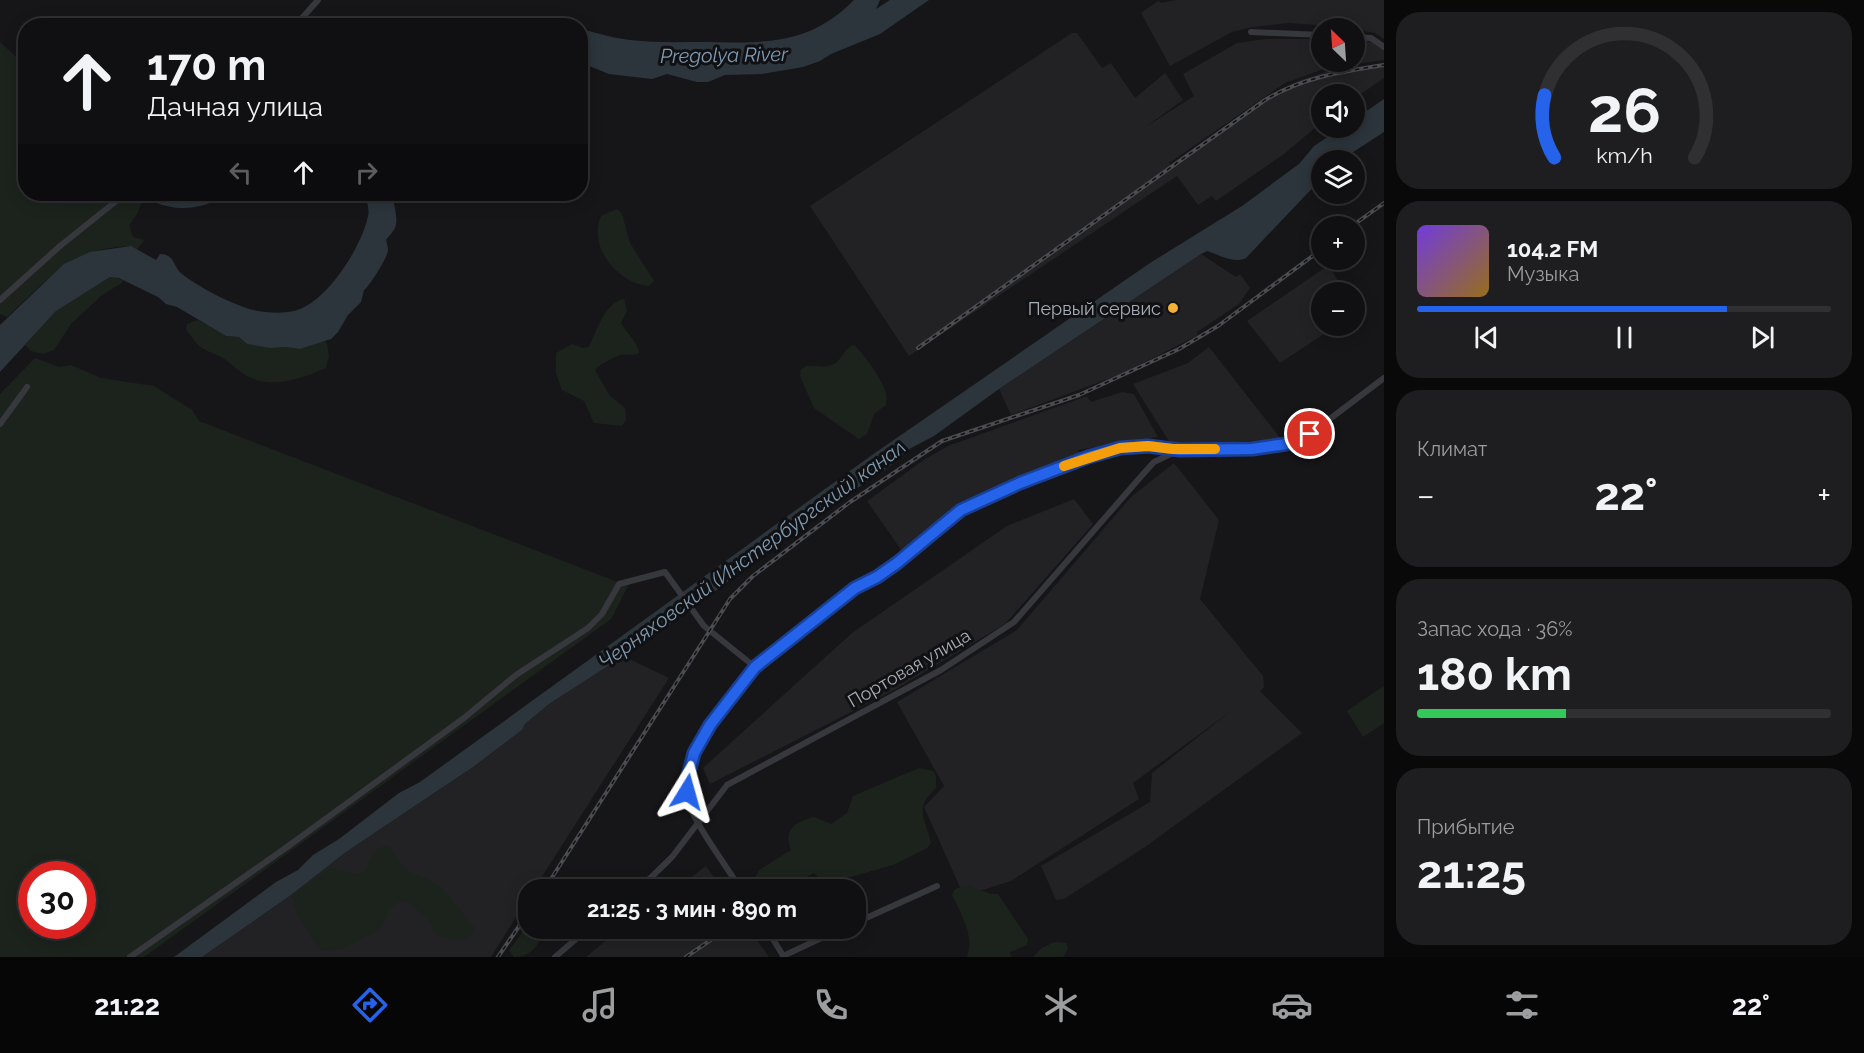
<!DOCTYPE html>
<html lang="ru">
<head>
<meta charset="utf-8">
<style>
  :root { --surface:#101012; --page:#1e1e20; --text:#f1f3f6; --muted:#9c9d9f; --line:#303032; --accent:#2563eb }
  body { margin:0; font-family:Raleway,sans-serif; background:var(--page); color:var(--text); height:100vh; display:flex; flex-direction:column; font-size:22px; white-space:nowrap }
  * { box-sizing:border-box; margin:0 }
  p { font-size:20px; color:var(--muted) }
  .icon { flex:none; width:33px; height:33px; fill:none; stroke:currentColor; stroke-width:2; stroke-linecap:round; stroke-linejoin:round }
  .map { position:relative; flex:1; overflow:hidden }
  .details { display:flex; flex-direction:column; gap:12px; padding:12px; background:#09090a; width:480px }
  .details>* { flex:none }
  .guide { position:absolute; left:18px; top:18px; width:570px; height:183px; border-radius:24px; box-shadow:0 3px 15px #0003,0 0 0 2px var(--line); background:#101012; color:var(--text); overflow:hidden }
  .needle { width:39px; rotate:335deg }
  .controls { position:absolute; left:1311px; top:18px; display:grid; gap:12px }
  .controls a { display:grid; place-items:center; width:54px; height:54px; border-radius:50%; background:var(--surface); box-shadow:0 3px 15px #0003,0 0 0 2px var(--line); font-size:30px }
  .speed { position:absolute; left:18px; top:861px; display:flex; gap:12px; font-size:30px; font-weight:700; text-align:center }
  .speed>* { display:grid; place-content:center; width:78px; height:78px; border-radius:50%; background:var(--surface); box-shadow:0 3px 15px #0003,0 0 0 2px var(--line); line-height:1 }
  .speed .limit { border:9px solid #d22; background:#fff; color:#111 }
  .pin { position:absolute; display:grid; place-items:center; width:51px; height:51px; color:#fff; margin:-26px; border:3px solid #fff; border-radius:50%; box-shadow:0 2px 6px #0007 }
  .me { position:absolute; width:66px; margin:-33px; rotate:8deg; stroke-linejoin:round; filter:drop-shadow(0 0 4px #0008) }
  .turn { display:flex; align-items:center; gap:21px; height:126px; padding:0 30px; font-size:27px }
  .turn .icon { width:78px; height:78px; stroke-width:2.5 }
  .turn b { display:block; font-size:42px; line-height:51px }
  .lanes { display:flex; align-items:center; height:57px; padding:0 30px; background:#0003; justify-content:center; gap:30px; direction:ltr }
  .lanes .off { opacity:.35 }
  .big { font-size:45px; font-weight:700; line-height:1.1 }
  .details .card { flex:1; display:flex; flex-direction:column; justify-content:center; gap:9px; min-width:0; padding:0 21px; border-radius:24px; background:var(--page) }
  .details .dial { align-items:center; gap:0 }
  .dial svg { height:156px; overflow:visible; fill:none; stroke:var(--line); stroke-width:7; stroke-linecap:round; text-anchor:middle }
  .dial text { fill:var(--text); stroke:none }
  .song { display:flex; align-items:center; gap:18px }
  .cover { width:72px; height:72px; border-radius:9px; background:linear-gradient(135deg,hsl(260 70% 55%),hsl(40 70% 35%)) }
  .played { height:6px; border-radius:3px; background:linear-gradient(90deg,var(--accent) 75%,var(--line) 75%) }
  .keys { display:flex; justify-content:space-around; direction:ltr }
  .heat { display:flex; justify-content:space-between; align-items:center; font-size:33px; direction:ltr }
  .charge { height:9px; border-radius:4px; background:linear-gradient(90deg,#34c759 36%,var(--line) 0) }
  .trip { position:absolute; left:518px; top:879px; width:348px; height:60px; border-radius:24px; background:var(--surface); box-shadow:0 3px 15px #0003,0 0 0 2px var(--line); font-weight:700; line-height:60px; text-align:center }
  .tabs { display:flex; height:96px; justify-content:space-around; align-items:center; background:#060607; color:var(--muted) }
  .tabs .icon { width:42px; height:42px }
  .tabs .current { color:var(--accent) }
  .tabs b { font-size:27px; color:var(--text) }
  main { display:flex; flex:1; min-height:0 }
  .map>svg:first-child { display:block }
  .built { fill:#222225 }
  .green { fill:#1c231d; fill-rule:evenodd }
  .water { fill:#2c353c }
  .lines { fill:none; stroke-linecap:round; stroke-linejoin:round }
  .minor { stroke:#37383d; stroke-width:6 }
  .rail-casing { stroke:#4a4c52; stroke-width:4 }
  .rail { stroke:#111113; stroke-width:1.5; stroke-dasharray:4.5; stroke-linecap:butt }
  .route-casing { stroke:#184099; stroke-width:15 }
  .route { stroke:#2563eb; stroke-width:10 }
  .slow { stroke:#f59e0b; stroke-width:10 }
  .poi-dot { fill:#f2b134; stroke:#111113; stroke-width:2 }
  .labels { text-anchor:middle; dominant-baseline:central; stroke-width:6; stroke-linejoin:round; paint-order:stroke }
  .poi-label { font-size:18px; fill:#a8adb8; stroke:#111113; text-anchor:end }
  .street-label { font-size:18px; fill:#a8adb8; stroke:#111113 }
  .water-label { font-size:20px; font-style:italic; fill:#7f9bb3; stroke:#111113 }
</style>
</head>
<body>
<main>
<div class="map">
<svg width="1384" height="957" viewBox="0 0 1384 957">
  <rect width="100%" height="100%" fill="#161618"/>
  <g class="built">
    <path d="M1176 0H1384V39L1375 33 1344 27 1289 23 1253 27 1232 32 1170 66 1141 13 1158 1 1162 3Z"/>
    <path d="M1072 33H1077L1102 68 1111 63 1135 98 1165 73 1183 100 1144 128 1194 96 1183 74 1237 43 1265 39H1321L1322 62H1354L1355 40 1372 42 1384 50V60L1327 68 1285 83 1169 163 1171 166 1270 96 1298 81 1328 71 1384 63V78L1355 98 1354 94H1322L1321 123 1284 154 1216 201 1212 196 1198 205 1177 176 909 356 810 206Z"/>
    <path d="M1201 254 1236 277 1240 274 1250 288 1239 304 1197 332 1198 335 1124 373 1011 415 999 389Z"/>
    <path d="M1329 265 1344 292H1322V326H1336L1280 363 1247 321Z"/>
    <path d="M1209 347 1281 439 1172 446 1133 384 1188 363Z"/>
    <path d="M1122 392 1134 394 1158 437 1078 450 1080 455 1072 460 958 503 902 551 867 501 925 459 948 446 1087 396 1091 402Z"/>
    <path d="M1174 463 1219 520 1200 599 1263 676 1264 687 1260 691 1302 733 1145 847 1064 899 1056 900 1041 866 1150 802 1152 773 1231 711 1133 783 1139 799 1011 881 964 896 924 807 944 786 897 702 1017 630 1131 497Z"/>
    <path d="M1074 499 1093 524 1005 624 896 689 710 784 703 768 852 633 1007 526Z"/>
    <path d="M621 655 669 678 534 889 528 890V898L491 957H202L291 895 346 852 473 767 522 730 525 724 549 704Z"/>
    <path d="M706 866 722 889H676Z"/>
    <path d="M621 928 749 929 769 957H586Z"/>
  </g>
  <g class="green">
    <path d="M0 42 25 65 26 194H145L137 214 129 225 133 237 144 240 136 251 131 246C72 247 46 281 7 317L0 314Z"/>
    <path d="M617 209 622 214 630 243 654 281 649 286C619 284 587 247 601 216Z"/>
    <path d="M110 276 123 280 122 283 102 295 71 324 54 350 43 354 31 351 25 345 56 311Z"/>
    <path d="M624 299 627 311 621 323C626 333 638 342 639 353 633 357 627 353 620 355 613 358 599 364 595 370L610 396 625 408 626 420 622 426 594 423 584 401 562 390 556 373V353L572 344 583 348 589 347C596 332 605 302 624 299Z"/>
    <path d="M198 320 226 336 239 337 247 344 270 348 286 347 300 349 323 341 327 343 329 356 326 368C303 378 273 389 249 377 239 372 232 364 223 358 216 354 208 352 202 348 195 343 192 336 186 330L187 324Z"/>
    <path d="M853 345C862 350 882 380 885 390 887 395 886 400 886 405L874 414 867 434 859 439 814 408 800 376 801 370 806 366C816 365 827 369 836 363 843 357 844 349 853 345Z"/>
    <path d="M35 358 59 367 71 365 101 378 154 386 192 410 199 421 628 586 611 619 144 957H0V394ZM32 874H82V926H32Z"/>
    <path d="M1384 686V723L1363 737 1347 711Z"/>
    <path d="M919 768 933 771 936 776V788C914 809 924 815 931 843L927 848 893 865 829 883 823 882 814 873C794 883 771 899 752 883L759 870 791 850C783 829 795 822 814 817L831 824 847 813 853 796Z"/>
    <path d="M388 845C395 851 396 858 401 864 409 874 424 877 434 882 442 887 469 919 474 927L473 934 461 941 441 937 433 931 430 922 406 900C390 902 387 916 381 929L344 948 323 951C311 943 294 910 291 895L330 868C343 867 346 876 363 873 372 858 368 851 388 845Z"/>
    <path d="M967 885 991 894H998L1028 939 1027 945 1010 952 1011 957H967C975 936 961 914 952 895L955 889Z"/>
    <path d="M528 919V928L543 929C540 945 531 957 514 957L509 950 520 936Z"/>
    <path d="M1054 942 1066 943 1068 949 1063 957H1033L1042 948Z"/>
  </g>
  <g class="water">
    <path d="M854 0H880L876 9 890 0H929L880 34 831 54 820 61 803 67 762 74 725 75 708 82H697L667 74 652 79 609 74 589 66 581 60V29C597 33 613 38 630 40 655 43 679 42 704 42 763 43 809 46 854 0Z"/>
    <path d="M504 17 556 25H436L448 21 469 19 480 21Z"/>
    <path d="M1384 99V132L1341 160H1322L1321 179 1246 258C1233 264 1220 255 1207 251L1201 254 999 389 934 436 911 448 889 467 829 507 654 636 549 704 525 724 522 730 473 767 346 852 291 895 202 957H174L276 882 298 870 313 855 339 839 399 793 420 782 872 455 1150 263 1242 206 1299 164 1314 146 1341 128H1354L1355 119Z"/>
    <path d="M163 194H229C205 208 181 213 154 202Z"/>
    <path d="M365 194H393C393 205 399 218 395 228 393 232 389 236 386 240 387 244 388 247 388 250 388 257 369 287 364 290L361 302 348 315 338 332 331 339 300 349 286 347 270 348 247 344 239 337 226 336 177 307 166 304 158 297 119 278 110 277 56 311 0 372V325L64 264 90 252 131 246 156 260 160 254C175 254 173 267 182 274 200 288 224 300 246 308 261 313 286 315 300 309 329 298 362 246 368 216 370 209 366 200 365 194Z"/>
  </g>
  <g class="lines">
    <g class="minor">
      <path d="M295 26 318 0"/>
      <path d="M1251 32 1322 35"/>
      <path d="M1354 37 1371 38 1384 47"/>
      <path d="M0 300 60 246 125 194"/>
      <path d="M0 424 27 387"/>
      <path d="M638 890 672 857 727 785 941 670 1014 622 1144 473 1154 462 1177 451"/>
      <path d="M741 890C728 868 695 825 689 803 676 752 727 704 755 667"/>
      <path d="M855 923 937 886"/>
      <path d="M766 928 784 957"/>
      <path d="M783 956 843 928"/>
      <path d="M130 957 287 847 464 718 516 675 588 628 602 614 619 584 665 572 704 626 755 667 855 588 877 577 897 563 961 510 1020 483 1088 457 1120 448 1148 446 1180 449H1252L1286 444 1310 434 1384 378"/>
      <path d="M555 957 589 928"/>
    </g>
    <g class="rail-casing">
      <g id="rail">
        <path d="M1352 226 1384 203"/>
        <path d="M918 348 1265 100C1303 77 1341 72 1384 65"/>
        <path d="M544 890 730 599 753 576 850 502 942 441 1079 395 1179 349 1218 326 1322 249"/>
        <path d="M498 957 528 913"/>
        <path d="M686 957 715 937"/>
      </g>
    </g>
    <use href="#rail" class="rail"/>
  </g>
  <g class="lines">
    <g class="route-casing">
      <path id="route" d="M687 792V780L694 753 710 725 755 667 855 588 877 577 897 563 961 510 1020 483 1088 457 1120 448 1148 446 1180 450 1252 449 1286 444 1310 434"/>
    </g>
    <use href="#route" class="route"/>
    <path class="slow" d="M1064 466 1120 448 1148 446 1173 449H1215"/>
  </g>
  <circle class="poi-dot" cx="1173" cy="308" r="6"/>
  <g class="labels">
    <g class="poi-label">
      <text x="1161" y="308">Первый сервис</text>
    </g>
    <g class="street-label">
      <text transform="translate(909 668) rotate(-30)">Портовая улица</text>
    </g>
    <g class="water-label">
      <text transform="translate(724 55) rotate(-1)">Pregolya River</text>
      <text transform="translate(752 554) rotate(-36)">Черняховский (Инстербургский) канал</text>
    </g>
  </g>
</svg>
<div class="controls">
<a><svg class="needle" viewBox="-14 -14 28 28"><path d="M0-13l5 13h-10z" fill="#e53935"/><path d="M0 13l5-13h-10z" fill="#9c9d9f"/></svg></a>
<a><svg class="icon" aria-label="sound" viewBox="0 0 24 24"><path d="M4 9h4l5-4v14l-5-4H4zM17 9q2 3 0 6"/></svg></a>
<a><svg class="icon" aria-label="layers" viewBox="0 0 24 24"><path d="M12 4l9 5-9 5-9-5zM3 14l9 5 9-5"/></svg></a>
<a>+</a>
<a>−</a>
</div>
<div class="speed"><div class="limit">30</div></div>
<div class="pin" style="left:1310px;top:434px;background:#d93025"><svg class="icon" aria-label="arrive" viewBox="0 0 24 24"><path d="M6 21V4h12l-3 4 3 4H6"/></svg></div>
<svg class="me" style="left:687px;top:792px" viewBox="-20 -20 40 40"><path d="M0-17L14 15 0 8-14 15z" fill="#2563eb" stroke="#fff" stroke-width="4"/></svg>
<div class="trip">21:25 · 3 мин · 890 m</div>
<div class="guide">
<div class="turn"><svg class="icon" aria-label="ahead" viewBox="0 0 24 24"><path d="M12 20V5M6 11l6-6 6 6"/></svg><div><b>170 m</b>Дачная улица</div></div>
<div class="lanes"><svg class="icon off" aria-label="left" viewBox="0 0 24 24"><path d="M17 20v-9H6M10 6l-5 5 5 5"/></svg><svg class="icon" aria-label="ahead" viewBox="0 0 24 24"><path d="M12 20V5M6 11l6-6 6 6"/></svg><svg class="icon off" aria-label="right" viewBox="0 0 24 24"><path d="M7 20v-9h11M14 6l5 5-5 5"/></svg></div>
</div>
</div>
<section class="details">
<div class="card dial"><svg viewBox="0 0 100 80">
<path d="M14 69A42 42 0 1 1 86 69"/>
<path d="M14 69A42 42 0 0 1 9 37" stroke="#2563eb"/>
<text x="50" y="56" font-size="32" font-weight="700">26</text>
<text x="50" y="72" font-size="11">km/h</text>
</svg></div>
<div class="card">
<div class="song"><i class="cover"></i><div><b>104.2 FM</b><p>Музыка</p></div></div>
<div class="played"></div>
<div class="keys"><svg class="icon" aria-label="previous" viewBox="0 0 24 24"><path d="M18 5L8 12l10 7zM5 5v14"/></svg><svg class="icon" aria-label="pause" viewBox="0 0 24 24"><path d="M8 5v14M16 5v14"/></svg><svg class="icon" aria-label="next" viewBox="0 0 24 24"><path d="M6 5l10 7-10 7zM19 5v14"/></svg></div>
</div>
<div class="card"><p>Климат</p>
<div class="heat"><a>−</a><b class="big">22°</b><a>+</a></div>
</div>
<div class="card"><p>Запас хода · 36%</p><b class="big">180 km</b><div class="charge"></div></div>
<div class="card"><p>Прибытие</p><b class="big">21:25</b></div>
</section>
</main>
<nav class="tabs">
<b>21:22</b>
<svg class="icon current" aria-label="directions" viewBox="0 0 24 24"><path d="M12 3l9 9-9 9-9-9zM9 14v-3h6M13 9l2 2-2 2"/></svg>
<svg class="icon" aria-label="music" viewBox="0 0 24 24"><path d="M9 18V5l10-2v13"/><circle cx="6" cy="18" r="3"/><circle cx="16" cy="16" r="3"/></svg>
<svg class="icon" aria-label="phone" viewBox="0 0 24 24"><path d="M5 4h4l2 5-3 2q2 4 5 5l2-3 5 2v4C11 20 4 13 5 4z"/></svg>
<svg class="icon" aria-label="climate" viewBox="0 0 24 24"><path d="M12 3v18M4 7l16 10M4 17L20 7"/></svg>
<svg class="icon" aria-label="car" viewBox="0 0 24 24"><path d="M5 17H2v-5l4-1 3-4h7l3 4 3 1v5h-3M9 17h6M6 11h13"/><circle cx="7" cy="17" r="2"/><circle cx="17" cy="17" r="2"/></svg>
<svg class="icon" aria-label="filters" viewBox="0 0 24 24"><path d="M4 7h16M4 17h16"/><circle cx="9" cy="7" r="2"/><circle cx="15" cy="17" r="2"/></svg>
<b>22°</b>
</nav>
</body>
</html>
